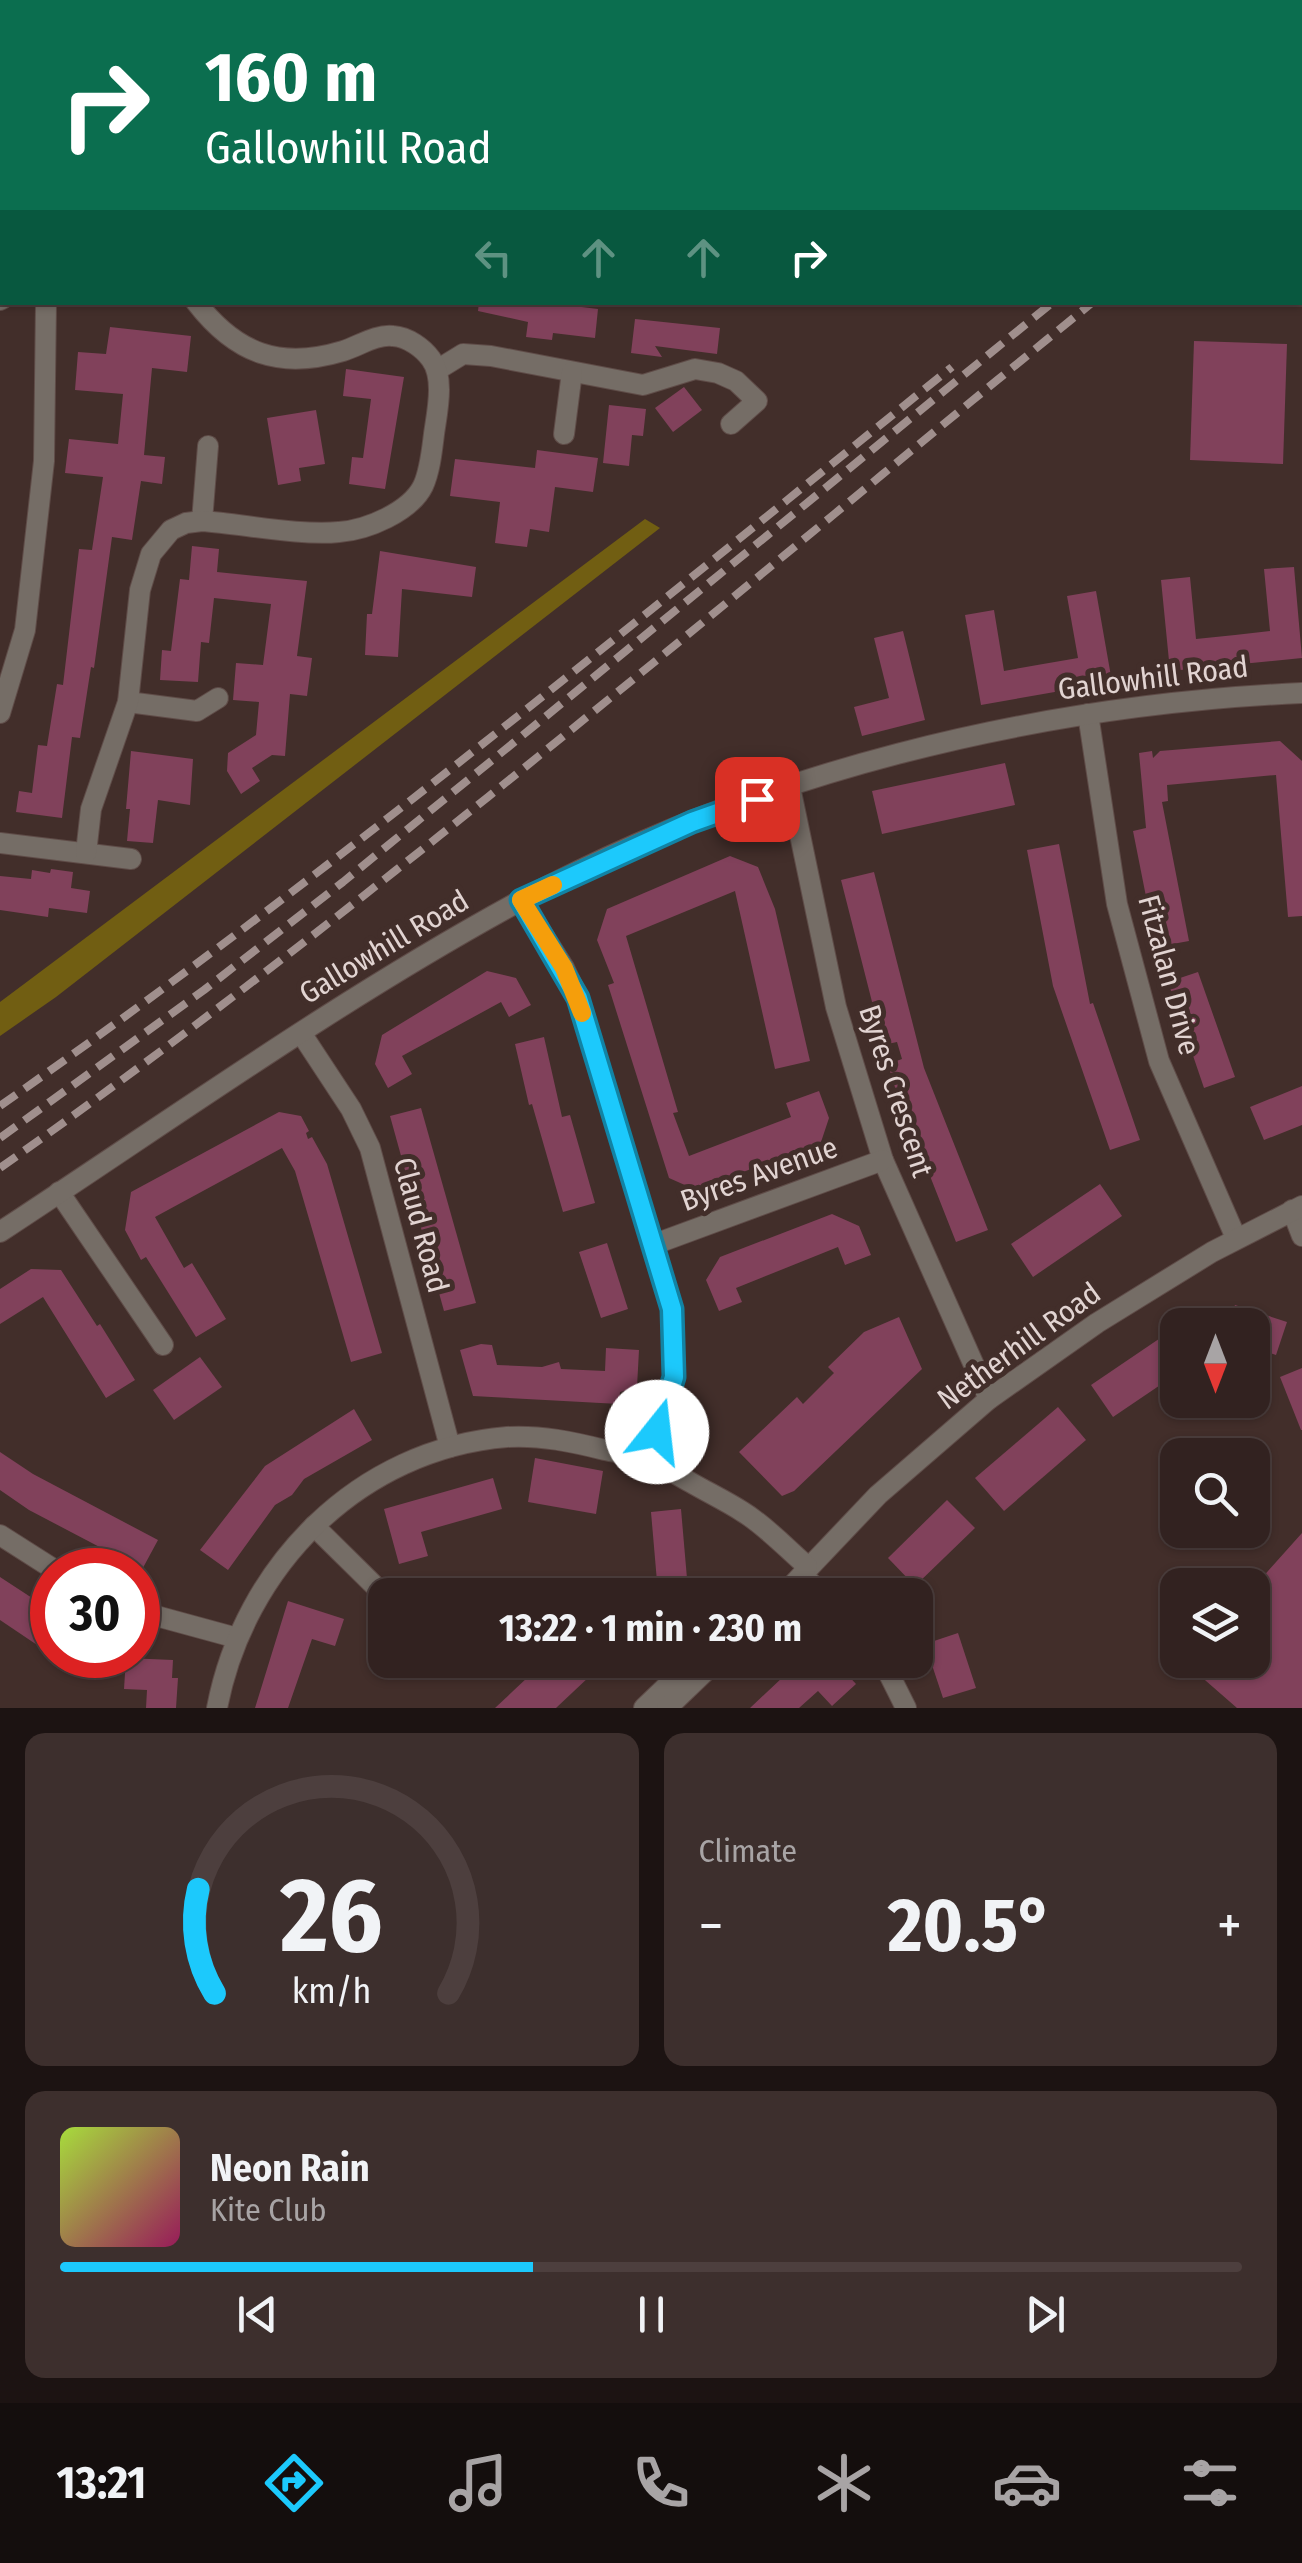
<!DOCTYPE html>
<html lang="en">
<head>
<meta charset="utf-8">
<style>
  :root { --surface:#322220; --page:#3d2f2d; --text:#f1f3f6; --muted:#a8a4a5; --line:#4d3f3e; --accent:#1cc9fc }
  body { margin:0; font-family:"Fira Sans Condensed",sans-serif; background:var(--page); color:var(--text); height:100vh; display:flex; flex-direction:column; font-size:38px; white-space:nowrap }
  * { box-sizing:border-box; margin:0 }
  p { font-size:32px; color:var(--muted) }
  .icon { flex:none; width:55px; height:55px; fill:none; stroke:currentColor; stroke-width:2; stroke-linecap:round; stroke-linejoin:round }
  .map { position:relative; height:1708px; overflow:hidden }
  .side { display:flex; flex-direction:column; gap:25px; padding:25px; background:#1c1312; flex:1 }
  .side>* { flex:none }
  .top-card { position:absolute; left:0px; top:0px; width:1302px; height:305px; box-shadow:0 2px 8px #0004,0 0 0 2px var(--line); background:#0b6e4f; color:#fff; overflow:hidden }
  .needle { width:65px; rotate:180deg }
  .buttons { position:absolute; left:1160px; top:1308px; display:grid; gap:20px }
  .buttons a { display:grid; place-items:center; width:110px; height:110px; border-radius:20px; background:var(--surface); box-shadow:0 2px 8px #0004,0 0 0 2px var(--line); font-size:50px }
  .speed { position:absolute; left:30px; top:1548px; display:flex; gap:20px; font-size:50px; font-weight:700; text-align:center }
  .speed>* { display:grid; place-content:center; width:130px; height:130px; border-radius:50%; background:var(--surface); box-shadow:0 2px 8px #0004,0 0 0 2px var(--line); line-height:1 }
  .speed .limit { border:15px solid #d22; background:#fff; color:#111 }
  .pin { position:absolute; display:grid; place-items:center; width:85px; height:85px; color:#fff; margin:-42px; border-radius:20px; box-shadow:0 5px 15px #0006 }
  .me { position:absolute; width:110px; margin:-55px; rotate:16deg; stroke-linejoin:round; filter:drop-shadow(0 0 8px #0008) }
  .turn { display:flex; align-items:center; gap:35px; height:210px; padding:0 40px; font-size:45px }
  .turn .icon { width:130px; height:130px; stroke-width:2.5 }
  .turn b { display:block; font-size:70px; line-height:85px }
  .lanes { display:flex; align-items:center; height:95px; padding:0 40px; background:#0003; justify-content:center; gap:50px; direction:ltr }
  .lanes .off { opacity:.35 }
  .big { font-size:75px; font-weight:700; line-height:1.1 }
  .side .tile { flex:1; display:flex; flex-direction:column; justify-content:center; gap:15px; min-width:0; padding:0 35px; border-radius:20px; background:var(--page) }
  .side .dial { align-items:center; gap:0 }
  .dial svg { height:260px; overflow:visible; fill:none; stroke:var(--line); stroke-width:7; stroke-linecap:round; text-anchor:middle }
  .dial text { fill:var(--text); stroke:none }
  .song { display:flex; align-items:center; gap:30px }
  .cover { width:120px; height:120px; border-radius:15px; background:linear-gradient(135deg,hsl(80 70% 55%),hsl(330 70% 35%)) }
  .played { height:10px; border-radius:5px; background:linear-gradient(90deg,var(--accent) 40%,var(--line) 40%) }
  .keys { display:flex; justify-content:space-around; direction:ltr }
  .heat { display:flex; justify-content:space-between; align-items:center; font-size:55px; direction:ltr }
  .side .tiles { flex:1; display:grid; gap:25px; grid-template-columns:1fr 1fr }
  .tile:last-child { grid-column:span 2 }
  .trip { position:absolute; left:368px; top:1578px; width:565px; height:100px; border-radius:20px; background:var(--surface); box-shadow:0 2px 8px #0004,0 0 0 2px var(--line); font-weight:700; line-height:100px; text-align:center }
  .tab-bar { display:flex; height:160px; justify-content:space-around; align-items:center; background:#140e0d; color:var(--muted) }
  .tab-bar .icon { width:70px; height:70px }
  .tab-bar .active { color:var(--accent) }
  .tab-bar b { font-size:45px; color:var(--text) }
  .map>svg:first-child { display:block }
  .forest { fill:#715e12 }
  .building { fill:#81415b }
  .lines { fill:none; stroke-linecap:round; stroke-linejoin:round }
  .street-casing { stroke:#5f4c48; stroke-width:22 }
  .street { stroke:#756d66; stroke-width:20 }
  .rail { stroke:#a08f8d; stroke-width:8; stroke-dasharray:20 10; stroke-linecap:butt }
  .route-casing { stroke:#1283a4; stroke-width:25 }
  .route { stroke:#1cc9fc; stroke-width:18 }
  .slow { stroke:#f59e0b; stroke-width:18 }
  .labels { text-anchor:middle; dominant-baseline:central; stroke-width:10; stroke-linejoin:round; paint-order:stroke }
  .street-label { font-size:30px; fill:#e2d4d2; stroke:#422e2a }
</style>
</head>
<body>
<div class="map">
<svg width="1302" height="1708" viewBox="0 0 1302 1708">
  <rect width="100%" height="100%" fill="#422e2a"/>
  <path class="forest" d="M645 519 660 528 56 997 0 1036V1002Z"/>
  <g class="building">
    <path d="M479 302H541L598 309 595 338 553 333 552 340 526 337 528 322 478 311Z"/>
    <path d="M635 319 720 328 717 354 655 346 662 357 631 353Z"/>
    <path d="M110 327 191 336 187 372 152 368 144 455 165 457 162 484 141 481 132 540 112 537 94 668 91 667 80 738 72 737 62 818 16 812 19 791 32 793 38 745 47 746 57 684 63 685 79 549 92 550 103 477 65 473 69 439 118 444 123 394 75 390 78 352 106 354Z"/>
    <path d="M1194 341 1287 344 1283 464 1190 460Z"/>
    <path d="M346 369 404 377 385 489 349 484 352 457 363 458 371 399 343 396Z"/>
    <path d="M684 387 702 410 673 432 655 408Z"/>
    <path d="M609 405 646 409 643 436 632 435 629 466 603 463Z"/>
    <path d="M316 410 325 464 299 468 301 481 278 485 267 418Z"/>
    <path d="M537 450 598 458 593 492 555 487 549 532 530 529 527 547 495 543 500 502 450 496 455 459 535 468Z"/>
    <path d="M192 546 219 549 217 572 307 581 297 656 312 658 307 696 290 694 285 756 272 755 252 768 260 781 241 794 227 771 228 753 256 735 259 702 233 700 236 663 263 665 271 604 214 598 209 643 201 642 198 682 160 680 162 650 171 651 180 579 189 580Z"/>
    <path d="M380 551 476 567 472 597 402 589 398 657 365 655 367 614H372Z"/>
    <path d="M1294 567 1302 658 1170 671 1161 580 1190 577 1196 639 1235 635 1270 631 1264 569Z"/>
    <path d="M1096 591 1112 682 981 705 965 615 994 610 1004 671 1043 664 1078 658 1067 596Z"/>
    <path d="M903 631 925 720 862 736 854 707 889 698 874 638Z"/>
    <path d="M1280 741 1302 761V916L1288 917 1276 775 1167 785 1168 801 1162 802 1189 941 1156 947 1133 831 1146 828 1139 753 1152 751 1153 758 1160 751Z"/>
    <path d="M131 751 193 759 190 805 158 800 153 843 127 841 130 809H126Z"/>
    <path d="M1005 763 1015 805 882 834 872 791Z"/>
    <path d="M1059 844 1090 1004 1093 1003 1140 1140 1110 1150 1053 986 1027 850Z"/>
    <path d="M730 856 758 867 775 909 810 1061 775 1069 735 891 626 936 678 1112 673 1113 689 1156 791 1117 786 1103 819 1091 829 1118 821 1142 696 1190 669 1178 608 985 614 983 597 940 607 909Z"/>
    <path d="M51 869 73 872 71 888 90 891 87 913 49 908 48 917 0 910V876L31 879 32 870 50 873Z"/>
    <path d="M874 872 924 1068 988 1230 956 1242 893 1082 888 1064 902 1059 897 1042 883 1045 841 880Z"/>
    <path d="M487 971 516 978 531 1005 509 1017 501 1002 402 1056 412 1074 388 1088 375 1064 382 1035Z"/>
    <path d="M1198 972 1235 1077 1204 1088 1168 982Z"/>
    <path d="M544 1037 562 1117 570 1115 595 1203 563 1212 532 1104 529 1105 515 1044Z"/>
    <path d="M1302 1086V1125L1264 1140 1250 1107Z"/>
    <path d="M421 1108 476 1303 444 1311 390 1116Z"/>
    <path d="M279 1112 301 1116 309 1131 306 1133 308 1139 312 1137 327 1164 382 1353 351 1362 295 1171 282 1148 155 1217 184 1268 192 1263 226 1319 196 1337 146 1257 141 1260 125 1230 131 1192Z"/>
    <path d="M1100 1184 1122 1216 1033 1277 1011 1244Z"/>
    <path d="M832 1214 859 1226 871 1255 845 1265 838 1247 736 1288 742 1302 719 1311 706 1280 720 1257Z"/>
    <path d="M607 1243 628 1309 601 1318 579 1252Z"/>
    <path d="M31 1269 61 1270 97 1326 100 1324 135 1380 106 1398 43 1297 0 1324V1289Z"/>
    <path d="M1235 1305 1287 1322 1276 1355 1252 1347V1325H1228Z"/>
    <path d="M899 1317 922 1369 794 1491 782 1496 739 1452 797 1397 803 1404 834 1373 828 1367 864 1332Z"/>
    <path d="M1178 1326V1373L1113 1417 1091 1385Z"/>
    <path d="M481 1344 492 1345 497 1365 542 1367 559 1362 561 1369 605 1371 606 1348 639 1350 637 1387 620 1392 619 1404 473 1396 460 1350Z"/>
    <path d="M200 1357 222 1387 174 1420 153 1390Z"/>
    <path d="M1302 1368V1430H1301L1280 1377Z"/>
    <path d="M1058 1407 1086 1440 1004 1511 975 1478Z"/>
    <path d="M354 1409 372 1440 304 1479 292 1495 275 1505 228 1570 200 1550 265 1466Z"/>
    <path d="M0 1452 33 1474 158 1540 138 1577V1570H130V1563L29 1510 0 1490Z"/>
    <path d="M535 1458 603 1471 596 1514 528 1502Z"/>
    <path d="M493 1478 502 1509 421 1532 428 1556 399 1564 384 1509Z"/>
    <path d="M947 1500 975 1528 915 1586 888 1558Z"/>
    <path d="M681 1509 688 1590 658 1593 651 1512Z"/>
    <path d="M1302 1533V1708H1237L1182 1660H1252V1589Z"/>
    <path d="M0 1577 52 1611V1655L0 1620Z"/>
    <path d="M288 1601 344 1619 335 1646 312 1639 288 1708H255Z"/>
    <path d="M958 1633 976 1688 943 1698 925 1644Z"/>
    <path d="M126 1658 173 1660 172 1678H178L176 1708H146L147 1690 124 1689Z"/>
    <path d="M546 1660H607L556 1708H495Z"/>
    <path d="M801 1660H834L856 1684 832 1706 818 1691 799 1708H750Z"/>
  </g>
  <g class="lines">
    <g class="street-casing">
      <g id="street">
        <path d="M737 0V2"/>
        <path d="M242 2 243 0"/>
        <path d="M1044 2 1047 0"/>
        <path d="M0 300 2 299"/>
        <path d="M437 370 463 354 491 356 643 385 695 369 718 373 736 381 757 401 731 424"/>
        <path d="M564 434 572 372"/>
        <path d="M202 521 208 446"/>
        <path d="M128 702 197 711 218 698"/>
        <path d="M0 713 25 630 44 461 46 302"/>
        <path d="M1088 714 1117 904 1159 1061 1236 1238"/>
        <path d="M790 787 836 1007 883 1160 989 1399"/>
        <path d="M0 843 131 859"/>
        <path d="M86 853 91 809 128 702 140 590 151 554 171 530 186 523 202 521C243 524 300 536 339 532 367 530 410 512 423 486 430 471 432 450 434 434 437 412 445 378 431 359 423 348 408 337 393 336 376 334 359 346 343 351 280 370 236 354 196 302"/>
        <path d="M521 900 564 968 578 998 672 1309 674 1377 649 1460"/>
        <path d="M301 1033 351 1109 370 1148 450 1447"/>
        <path d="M59 1192 163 1345"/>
        <path d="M1292 1210 1302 1236"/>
        <path d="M0 1232C171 1120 338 1000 518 902 756 773 1033 705 1302 693"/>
        <path d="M655 1244 883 1160"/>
        <path d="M314 1526 380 1591"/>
        <path d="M0 1535 55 1570"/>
        <path d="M802 1575 824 1595"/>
        <path d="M783 1595 878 1495 989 1399 1097 1323 1212 1252 1302 1206"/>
        <path d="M138 1611 237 1638"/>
        <path d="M882 1660 906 1708"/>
        <path d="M217 1708C244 1566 359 1449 507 1437 541 1435 573 1442 605 1450 619 1453 636 1455 650 1460 663 1466 677 1475 690 1482 707 1492 726 1501 743 1512 766 1526 786 1548 807 1566"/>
        <path d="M644 1708 694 1660"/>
        <path d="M667 1708 717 1660"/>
      </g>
    </g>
    <use href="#street" class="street"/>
    <g class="rail">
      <path d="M1300 103 1302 102"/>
      <path d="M1300 120 1302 118"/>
      <path d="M0 1106C329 875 639 619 952 367"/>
      <path d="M0 1138 204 990 343 882 1053 302"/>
      <path d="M0 1168C380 899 732 595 1093 302"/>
    </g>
  </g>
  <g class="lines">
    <g class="route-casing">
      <path id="route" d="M657 1432 674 1377 672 1309 578 998 521 900 692 822 757 799"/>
    </g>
    <use href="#route" class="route"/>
    <path class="slow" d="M553 885 521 900 564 968 582 1013"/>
  </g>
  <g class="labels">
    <g class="street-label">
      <text transform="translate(1153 678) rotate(-7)">Gallowhill Road</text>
      <text transform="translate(384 947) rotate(-31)">Gallowhill Road</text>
      <text transform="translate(1169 975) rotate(75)">Fitzalan Drive</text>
      <text transform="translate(896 1091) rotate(72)">Byres Crescent</text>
      <text transform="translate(759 1174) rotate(-20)">Byres Avenue</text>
      <text transform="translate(421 1225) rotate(75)">Claud Road</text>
      <text transform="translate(1019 1346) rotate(-36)">Netherhill Road</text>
    </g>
  </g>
</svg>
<div class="buttons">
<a><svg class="needle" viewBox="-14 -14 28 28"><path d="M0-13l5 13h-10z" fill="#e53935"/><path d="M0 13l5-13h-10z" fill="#a8a4a5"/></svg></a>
<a><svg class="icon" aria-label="search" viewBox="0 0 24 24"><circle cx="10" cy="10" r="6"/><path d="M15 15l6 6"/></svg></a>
<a><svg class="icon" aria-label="layers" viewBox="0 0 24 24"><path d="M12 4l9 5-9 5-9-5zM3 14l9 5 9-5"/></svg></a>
</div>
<div class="speed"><div class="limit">30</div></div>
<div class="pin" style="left:757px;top:799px;background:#d93025"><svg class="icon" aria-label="arrive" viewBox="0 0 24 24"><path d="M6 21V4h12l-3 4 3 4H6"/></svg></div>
<svg class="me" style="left:657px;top:1432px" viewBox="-20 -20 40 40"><circle r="19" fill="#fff"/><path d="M0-13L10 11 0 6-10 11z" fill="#1cc9fc"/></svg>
<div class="trip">13:22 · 1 min · 230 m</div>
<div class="top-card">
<div class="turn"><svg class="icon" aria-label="right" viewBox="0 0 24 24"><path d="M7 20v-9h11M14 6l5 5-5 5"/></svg><div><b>160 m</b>Gallowhill Road</div></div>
<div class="lanes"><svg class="icon off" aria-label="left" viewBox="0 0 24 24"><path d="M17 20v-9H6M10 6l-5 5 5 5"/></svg><svg class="icon off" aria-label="ahead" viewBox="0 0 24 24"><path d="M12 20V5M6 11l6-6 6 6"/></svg><svg class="icon off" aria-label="ahead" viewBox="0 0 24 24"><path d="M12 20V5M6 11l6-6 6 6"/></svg><svg class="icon" aria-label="right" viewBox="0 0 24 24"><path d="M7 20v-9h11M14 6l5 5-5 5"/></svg></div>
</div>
</div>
<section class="side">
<div class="tiles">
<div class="tile dial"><svg viewBox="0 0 100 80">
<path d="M14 69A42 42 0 1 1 86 69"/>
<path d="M14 69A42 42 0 0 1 9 37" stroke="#1cc9fc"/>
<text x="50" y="56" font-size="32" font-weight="700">26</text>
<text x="50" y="72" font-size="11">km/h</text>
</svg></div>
<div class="tile"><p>Climate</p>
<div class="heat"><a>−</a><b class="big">20.5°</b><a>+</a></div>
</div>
<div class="tile">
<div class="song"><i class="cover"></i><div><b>Neon Rain</b><p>Kite Club</p></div></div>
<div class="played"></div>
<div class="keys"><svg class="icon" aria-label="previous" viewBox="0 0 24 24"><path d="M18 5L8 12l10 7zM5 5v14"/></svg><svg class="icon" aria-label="pause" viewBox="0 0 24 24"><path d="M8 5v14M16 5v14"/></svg><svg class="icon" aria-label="next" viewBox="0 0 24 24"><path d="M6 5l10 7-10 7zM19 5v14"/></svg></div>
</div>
</div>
</section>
<nav class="tab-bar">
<b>13:21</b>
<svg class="icon active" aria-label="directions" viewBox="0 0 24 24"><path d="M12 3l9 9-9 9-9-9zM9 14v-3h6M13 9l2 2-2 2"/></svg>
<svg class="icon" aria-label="music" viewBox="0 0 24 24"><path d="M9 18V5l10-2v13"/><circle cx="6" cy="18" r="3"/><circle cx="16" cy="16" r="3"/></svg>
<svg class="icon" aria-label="phone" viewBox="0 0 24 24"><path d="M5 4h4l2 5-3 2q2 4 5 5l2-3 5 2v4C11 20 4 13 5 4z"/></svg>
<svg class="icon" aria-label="climate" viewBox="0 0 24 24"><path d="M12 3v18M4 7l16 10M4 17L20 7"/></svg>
<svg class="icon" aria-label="car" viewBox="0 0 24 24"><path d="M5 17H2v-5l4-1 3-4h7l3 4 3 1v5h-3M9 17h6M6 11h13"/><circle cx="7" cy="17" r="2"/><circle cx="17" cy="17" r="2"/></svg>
<svg class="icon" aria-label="filters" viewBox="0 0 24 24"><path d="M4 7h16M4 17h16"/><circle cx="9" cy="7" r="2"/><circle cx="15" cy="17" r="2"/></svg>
</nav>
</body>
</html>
